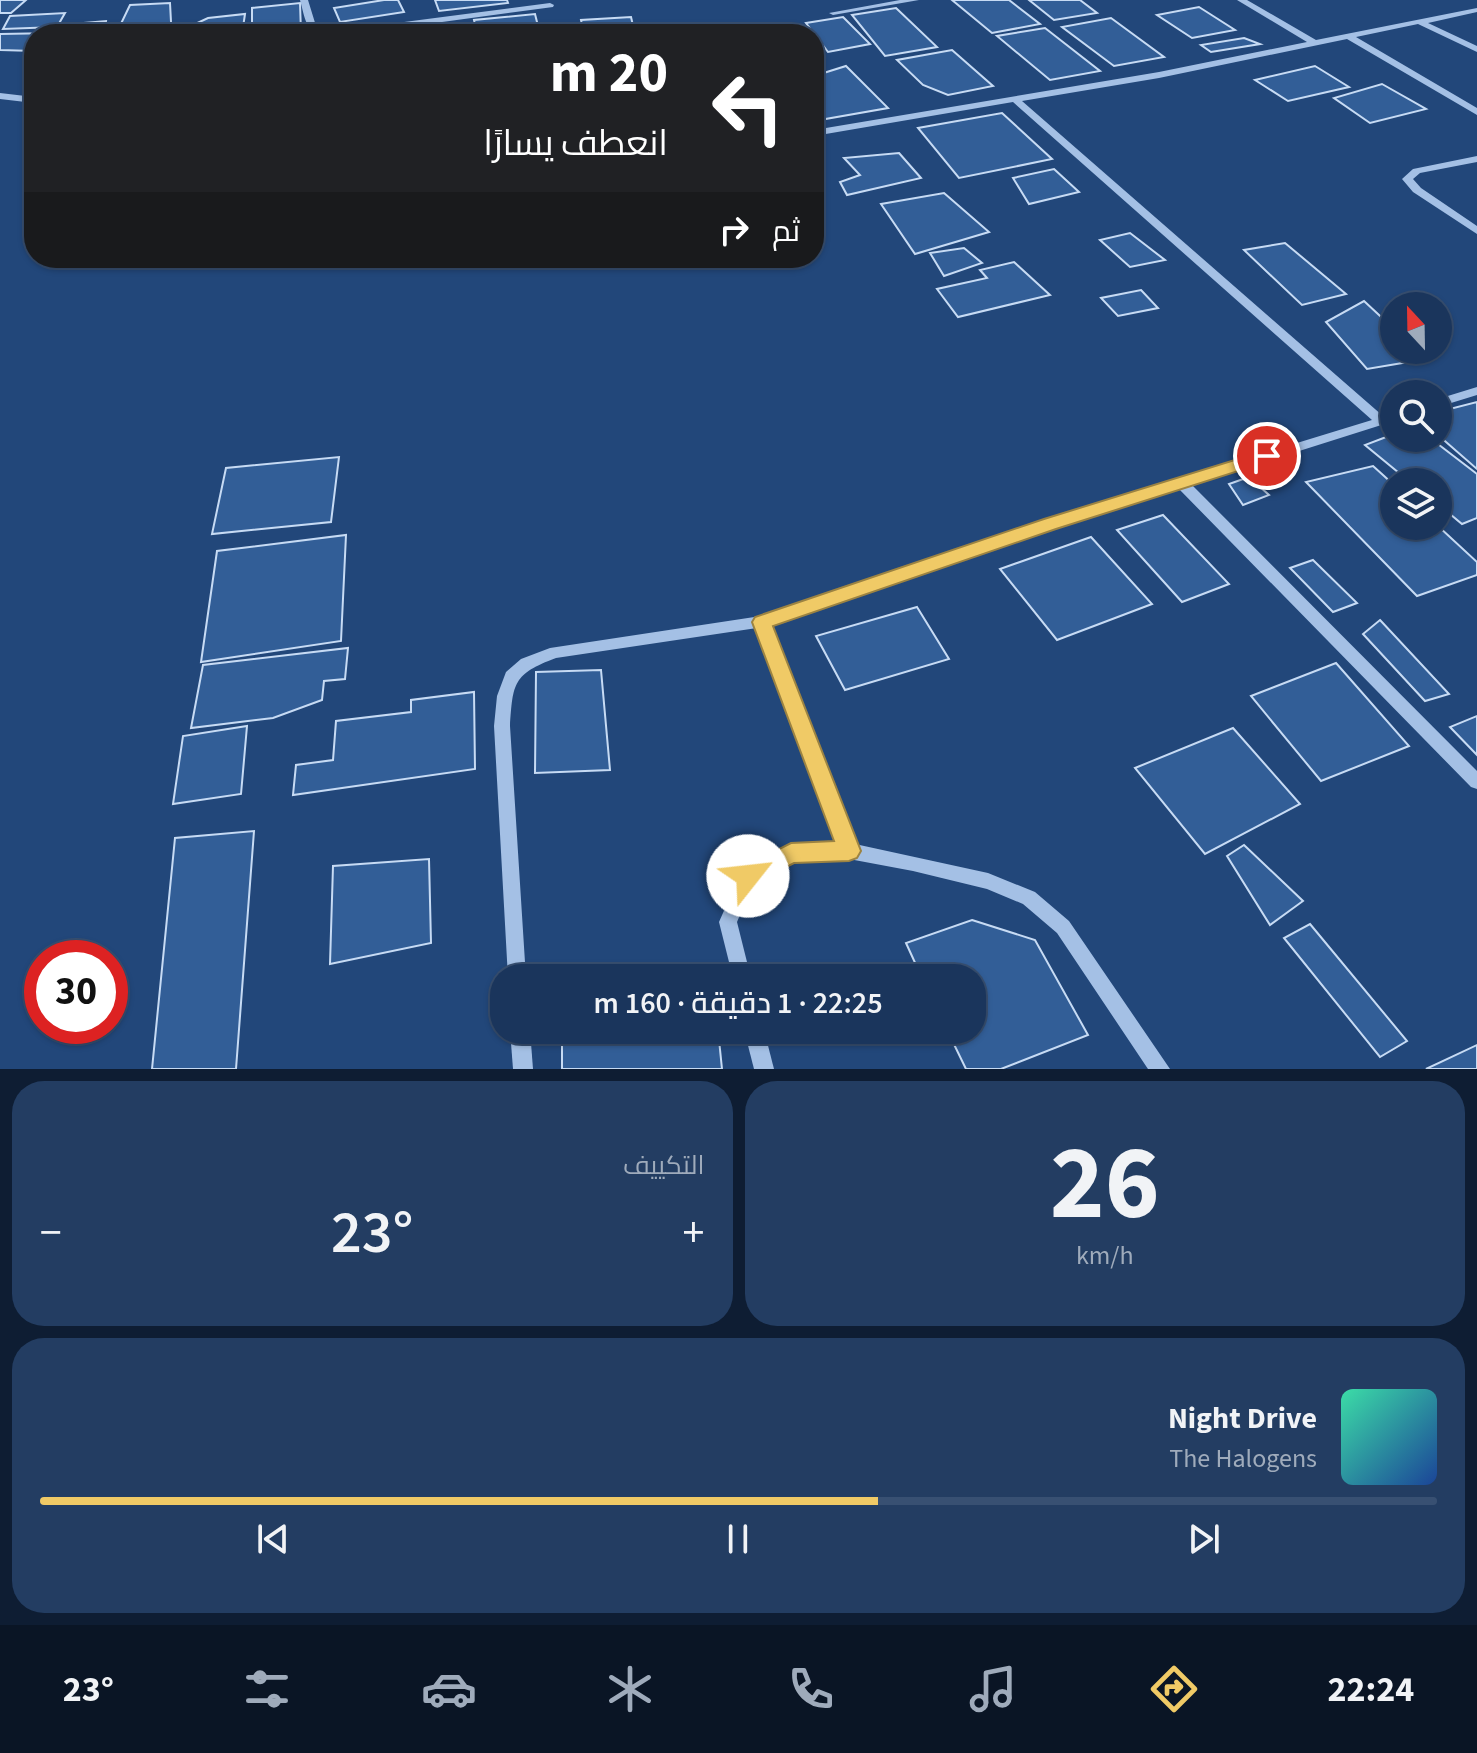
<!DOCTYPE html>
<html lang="ar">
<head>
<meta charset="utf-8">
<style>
  :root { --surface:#1a355c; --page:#233d62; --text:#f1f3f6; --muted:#9fabbb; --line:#385072; --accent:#f0ca66 }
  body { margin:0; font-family:"Source Sans 3",Cairo,sans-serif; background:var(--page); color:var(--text); direction:rtl; height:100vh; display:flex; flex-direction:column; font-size:30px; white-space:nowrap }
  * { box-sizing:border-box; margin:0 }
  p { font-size:26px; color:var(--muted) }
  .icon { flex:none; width:44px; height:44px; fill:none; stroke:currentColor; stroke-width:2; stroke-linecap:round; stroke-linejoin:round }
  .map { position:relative; height:1069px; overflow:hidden; direction:ltr }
  .sheet { display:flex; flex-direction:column; gap:12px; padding:12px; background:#0e1d33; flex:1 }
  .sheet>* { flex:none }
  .hud { position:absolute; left:24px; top:24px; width:800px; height:244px; border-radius:32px; box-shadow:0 2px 6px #0004,0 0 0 2px var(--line); direction:rtl; background:#202124; color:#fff; overflow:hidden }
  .needle { width:52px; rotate:338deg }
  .buttons { position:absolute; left:1380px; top:292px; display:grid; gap:16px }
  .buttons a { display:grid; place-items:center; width:72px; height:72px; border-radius:50%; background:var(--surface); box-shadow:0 2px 6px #0004,0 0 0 2px var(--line); font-size:40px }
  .speed { position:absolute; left:24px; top:940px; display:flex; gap:16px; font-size:40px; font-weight:700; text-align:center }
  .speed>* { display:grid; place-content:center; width:104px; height:104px; border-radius:50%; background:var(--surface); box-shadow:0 2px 6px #0004,0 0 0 2px var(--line); line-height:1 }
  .speed .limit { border:12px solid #d22; background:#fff; color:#111 }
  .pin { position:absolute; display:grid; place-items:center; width:68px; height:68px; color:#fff; margin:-34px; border:4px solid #fff; border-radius:50%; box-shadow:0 2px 8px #0007 }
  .me { position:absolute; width:88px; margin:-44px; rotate:61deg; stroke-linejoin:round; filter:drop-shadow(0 0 6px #0008) }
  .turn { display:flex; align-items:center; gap:28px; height:168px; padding:0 24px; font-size:36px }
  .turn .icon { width:104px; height:104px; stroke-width:2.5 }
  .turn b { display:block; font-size:56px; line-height:68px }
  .then { display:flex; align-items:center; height:76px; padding:0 24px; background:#0003; gap:16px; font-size:30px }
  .big { font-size:60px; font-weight:600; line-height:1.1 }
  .sheet .tile { flex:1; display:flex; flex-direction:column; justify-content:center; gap:12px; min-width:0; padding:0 28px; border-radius:32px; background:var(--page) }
  .sheet .dial { align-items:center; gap:0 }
  .dial b { font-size:104px; line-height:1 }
  .song { display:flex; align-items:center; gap:24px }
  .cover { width:96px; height:96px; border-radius:12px; background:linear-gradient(135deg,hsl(160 70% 55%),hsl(220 70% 35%)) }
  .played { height:8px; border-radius:4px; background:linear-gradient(90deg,var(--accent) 60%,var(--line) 60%) }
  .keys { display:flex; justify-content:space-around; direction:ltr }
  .heat { display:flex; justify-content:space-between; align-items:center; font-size:44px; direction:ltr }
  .sheet .tiles { flex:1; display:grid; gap:12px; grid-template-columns:1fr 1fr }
  .tile:last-child { grid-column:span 2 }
  .trip { position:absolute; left:490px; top:964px; width:496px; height:80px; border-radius:32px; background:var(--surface); box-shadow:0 2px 6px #0004,0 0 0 2px var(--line); font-weight:600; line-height:80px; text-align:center; direction:rtl }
  .menu { display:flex; height:128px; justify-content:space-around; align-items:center; background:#0a1525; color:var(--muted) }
  .menu .icon { width:56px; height:56px }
  .menu .on { color:var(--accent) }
  .menu b { font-size:36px; color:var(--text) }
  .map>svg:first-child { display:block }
  .building { fill:#325e97; stroke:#c7dbf4; stroke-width:2 }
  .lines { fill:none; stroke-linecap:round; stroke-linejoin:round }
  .minor { fill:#a4c0e5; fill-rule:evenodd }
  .route { fill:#f0ca66; stroke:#9c8342; stroke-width:2 }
</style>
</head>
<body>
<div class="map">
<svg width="1477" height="1069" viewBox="0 0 1477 1069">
  <rect width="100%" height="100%" fill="#22477a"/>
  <g class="building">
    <path d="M0 0H26L11 13H0Z"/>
    <path d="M384 0H398L404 12 340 22 334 8Z"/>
    <path d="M435 0H507L508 3 439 11Z"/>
    <path d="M952 0H1009L1040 24 992 33Z"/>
    <path d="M1029 0H1080L1097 13 1054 20Z"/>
    <path d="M170 3 171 22 162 34H116L130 5Z"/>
    <path d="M300 3 301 33 252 34V8Z"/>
    <path d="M1199 7 1235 30 1192 38 1157 15Z"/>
    <path d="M896 8 937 47 885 56 852 15Z"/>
    <path d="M65 13 57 27 3 29 10 16Z"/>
    <path d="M245 14 242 34H191L193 25 208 18Z"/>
    <path d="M535 14 540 34H477L474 20Z"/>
    <path d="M631 17 635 34H584L581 20Z"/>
    <path d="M843 17 870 44 828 52 806 23Z"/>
    <path d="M1111 18 1164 57 1114 66 1062 27Z"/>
    <path d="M106 21 104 34H66L72 24Z"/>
    <path d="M456 23 459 34H417L416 28Z"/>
    <path d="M1045 28 1100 71 1050 80 997 36Z"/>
    <path d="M55 33 34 34V51L0 50V34Z"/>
    <path d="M1244 38 1260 44 1211 52 1201 45Z"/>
    <path d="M952 50 993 86 948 95 923 85 897 60Z"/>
    <path d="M846 66 888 108 814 121V76Z"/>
    <path d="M1315 66 1349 87 1288 101 1255 80Z"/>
    <path d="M1382 84 1426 109 1370 123 1334 98Z"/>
    <path d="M1002 113 1052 159 959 178 918 128Z"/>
    <path d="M899 153 921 178 847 195 840 182 860 175 844 158Z"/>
    <path d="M1054 169 1079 192 1029 204 1013 178Z"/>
    <path d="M944 193 989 232 915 254 881 204Z"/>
    <path d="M1130 233 1165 260 1130 267 1100 240Z"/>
    <path d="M1285 243 1346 294 1302 305 1244 250Z"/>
    <path d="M964 248 982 263 944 276 930 253Z"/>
    <path d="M1014 262 1050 295 958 317 937 289 987 278 980 270Z"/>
    <path d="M1141 290 1158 308 1118 316 1101 298Z"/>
    <path d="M1364 301 1394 329V350H1416L1426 359 1367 369 1326 322Z"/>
    <path d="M1477 402V469L1438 435V412Z"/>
    <path d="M1394 434V438H1430L1477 474V518L1462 524 1438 504V482H1410L1365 445Z"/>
    <path d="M339 457 331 522 212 534 226 468Z"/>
    <path d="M1373 466 1394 485V526H1438L1477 562V575L1417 596 1306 482Z"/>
    <path d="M1249 477 1269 495 1243 505 1229 484Z"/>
    <path d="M1163 515 1229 584 1182 602 1117 530Z"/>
    <path d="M346 535 341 641 201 662 217 551Z"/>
    <path d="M1091 537 1152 604 1057 640 1000 569Z"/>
    <path d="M1313 560 1357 603 1333 612 1290 568Z"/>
    <path d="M917 607 949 659 845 690 816 636Z"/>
    <path d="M1380 620 1449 694 1425 701 1363 634Z"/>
    <path d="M348 648 345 679 324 681 322 700 273 718 191 728 203 665Z"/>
    <path d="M1336 663 1409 746 1321 781 1251 696Z"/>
    <path d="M601 670 610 770 535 773 536 672Z"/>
    <path d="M474 692 475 769 293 795 296 765 333 760 336 721 411 712V700Z"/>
    <path d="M1477 716V755L1450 727Z"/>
    <path d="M247 726 241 794 173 804 183 736Z"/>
    <path d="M1233 728 1300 804 1205 854 1135 768Z"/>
    <path d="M254 831 236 1069H152L175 838Z"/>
    <path d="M1244 845 1303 901 1270 925 1227 856Z"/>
    <path d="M429 859 431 943 330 964 333 866Z"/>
    <path d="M972 920 1035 940 1088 1035 1001 1069H966L947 1030H972V978H922L906 943Z"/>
    <path d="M1310 924 1407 1041 1380 1057 1284 938Z"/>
    <path d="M562 1030H718L722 1069H562Z"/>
    <path d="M1477 1045V1069H1426Z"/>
  </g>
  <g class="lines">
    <g class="minor">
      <path d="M300 0H308L316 26 326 34C305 34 305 17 300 0Z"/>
      <path d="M900 0H919L833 15 829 13Z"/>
      <path d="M1237 0H1247L1316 40 1477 8V12L1428 23 1477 46V52L1418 24 1356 37 1477 108V115L1347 39 1159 78 1022 101 1383 416 1394 413V421L1192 485 1477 771V789L1471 787 1179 489 1055 528 771 625 855 844 988 873 1035 892 1069 921 1170 1069H1148L1057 933 1023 904 987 889 913 871 849 859 793 861 754 882 737 922 751 978H733L719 922 742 870 791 845 837 844 757 628 556 658C513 674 513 683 510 726L526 978H508L494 726 497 696 506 672 521 659 550 648 761 616 1045 520 1372 420 1013 102 814 136V130L1159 72 1307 42Z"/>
      <path d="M550 3 554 5 553 7 354 34H331L335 31Z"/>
      <path d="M0 93 34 97V103L0 99Z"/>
      <path d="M1477 156V162L1420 173 1413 179 1421 188 1477 226V234L1413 192 1402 179 1413 169Z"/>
      <path d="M1477 387V395L1438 407V399Z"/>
      <path d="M510 1030H530L533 1069H513Z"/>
      <path d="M744 1030H764L774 1069H754Z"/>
    </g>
  </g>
  <path class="route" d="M1267 450 1273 452 1276 456 1273 460 1056 529 773 626 861 851 857 858 849 861 794 863 748 887 740 884 737 876 740 869 791 843 834 841 752 622 755 617 1044 519Z"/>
</svg>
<div class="buttons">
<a><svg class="needle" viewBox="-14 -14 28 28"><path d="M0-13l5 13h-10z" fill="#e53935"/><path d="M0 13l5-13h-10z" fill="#9fabbb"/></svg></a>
<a><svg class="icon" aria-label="search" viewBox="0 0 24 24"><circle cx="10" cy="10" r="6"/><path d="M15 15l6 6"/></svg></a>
<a><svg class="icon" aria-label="layers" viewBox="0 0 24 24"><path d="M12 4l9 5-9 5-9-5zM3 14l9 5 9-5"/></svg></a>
</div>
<div class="speed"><div class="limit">30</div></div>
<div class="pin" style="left:1267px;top:456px;background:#d93025"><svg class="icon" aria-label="arrive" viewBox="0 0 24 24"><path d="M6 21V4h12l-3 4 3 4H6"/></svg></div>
<svg class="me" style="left:748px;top:876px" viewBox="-20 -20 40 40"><circle r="19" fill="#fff"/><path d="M0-13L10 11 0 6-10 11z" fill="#f0ca66"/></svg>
<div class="trip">22:25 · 1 دقيقة · 160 m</div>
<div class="hud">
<div class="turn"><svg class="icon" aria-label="left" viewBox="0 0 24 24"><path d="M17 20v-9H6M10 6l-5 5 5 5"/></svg><div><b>20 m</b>انعطف يسارًا</div></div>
<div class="then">ثم<svg class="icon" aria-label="right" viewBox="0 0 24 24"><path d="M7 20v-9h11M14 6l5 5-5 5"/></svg></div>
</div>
</div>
<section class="sheet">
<div class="tiles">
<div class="tile dial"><b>26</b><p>km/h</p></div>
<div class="tile"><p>التكييف</p>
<div class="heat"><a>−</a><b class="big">23°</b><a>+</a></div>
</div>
<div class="tile">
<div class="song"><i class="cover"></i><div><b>Night Drive</b><p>The Halogens</p></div></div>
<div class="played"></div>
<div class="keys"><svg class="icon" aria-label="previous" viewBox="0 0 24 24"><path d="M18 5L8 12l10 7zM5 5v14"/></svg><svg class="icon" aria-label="pause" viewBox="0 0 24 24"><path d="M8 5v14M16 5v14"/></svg><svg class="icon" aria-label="next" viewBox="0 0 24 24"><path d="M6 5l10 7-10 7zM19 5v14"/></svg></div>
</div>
</div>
</section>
<nav class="menu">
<b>22:24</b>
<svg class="icon on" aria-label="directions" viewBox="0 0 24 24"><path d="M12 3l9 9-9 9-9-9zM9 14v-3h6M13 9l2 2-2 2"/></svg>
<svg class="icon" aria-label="music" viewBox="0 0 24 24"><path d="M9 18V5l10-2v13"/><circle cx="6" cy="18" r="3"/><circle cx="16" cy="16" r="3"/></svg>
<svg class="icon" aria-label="phone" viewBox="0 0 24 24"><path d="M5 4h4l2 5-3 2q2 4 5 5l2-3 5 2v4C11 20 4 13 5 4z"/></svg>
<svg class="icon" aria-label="climate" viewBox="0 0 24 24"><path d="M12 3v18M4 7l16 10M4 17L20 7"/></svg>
<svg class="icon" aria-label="car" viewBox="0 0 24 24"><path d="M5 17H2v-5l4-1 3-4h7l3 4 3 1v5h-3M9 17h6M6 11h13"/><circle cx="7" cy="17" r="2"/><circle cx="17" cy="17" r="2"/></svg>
<svg class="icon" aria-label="filters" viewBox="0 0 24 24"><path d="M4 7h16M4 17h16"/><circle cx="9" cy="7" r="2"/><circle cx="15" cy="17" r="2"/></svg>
<b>23°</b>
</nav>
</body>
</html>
